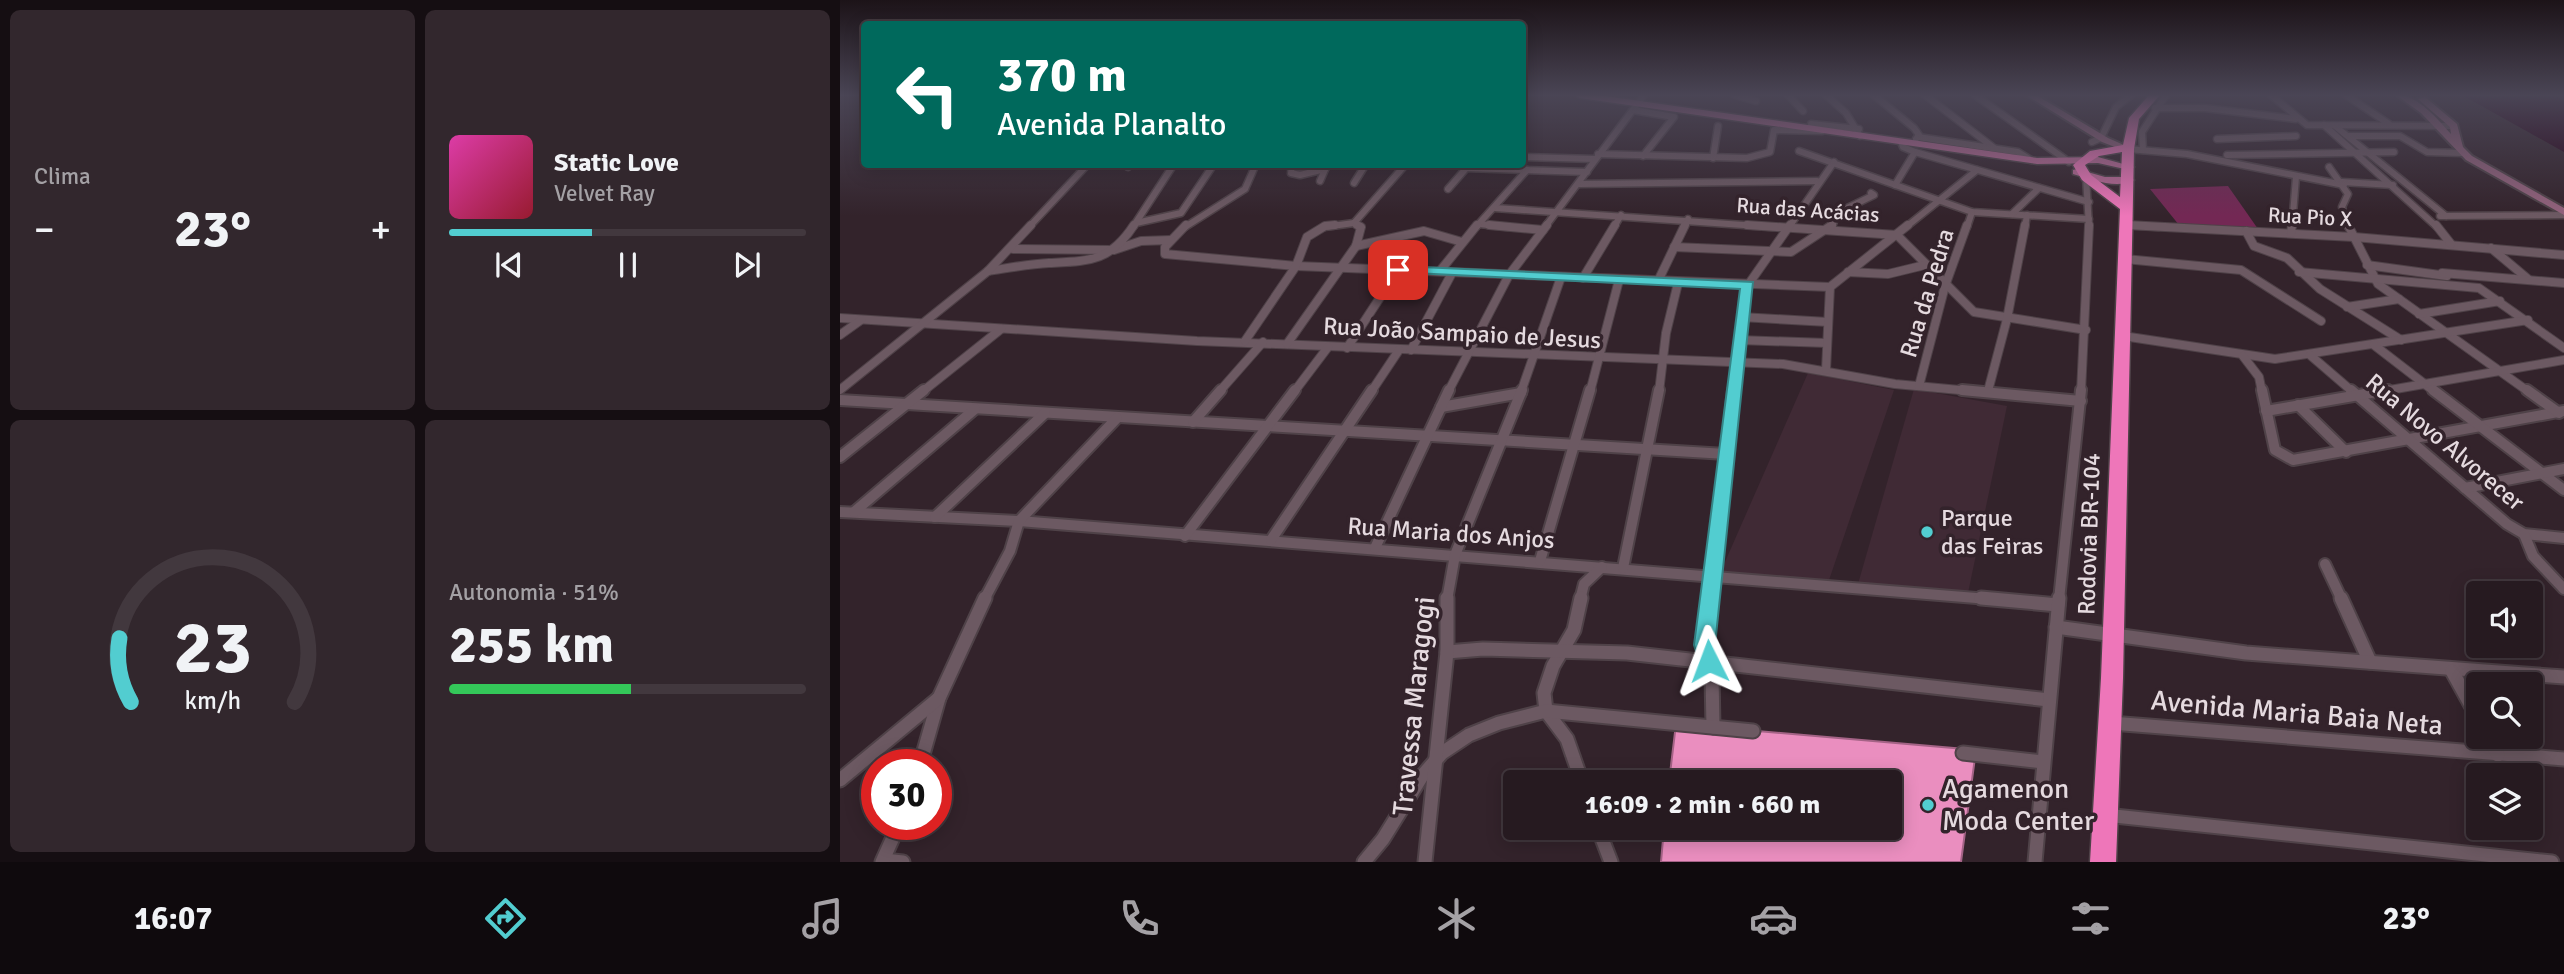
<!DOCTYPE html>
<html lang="pt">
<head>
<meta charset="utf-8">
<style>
  :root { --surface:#261a20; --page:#32272d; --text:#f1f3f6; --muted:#a4a1a5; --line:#42383e; --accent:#52cdd0 }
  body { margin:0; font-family:Signika,sans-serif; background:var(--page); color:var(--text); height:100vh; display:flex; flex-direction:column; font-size:26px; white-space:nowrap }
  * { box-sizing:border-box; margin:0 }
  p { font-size:23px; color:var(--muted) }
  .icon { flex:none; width:38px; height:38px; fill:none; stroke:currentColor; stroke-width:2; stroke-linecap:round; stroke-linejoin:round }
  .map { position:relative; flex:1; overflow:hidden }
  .panel { display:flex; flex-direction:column; gap:10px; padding:10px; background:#150e12; width:840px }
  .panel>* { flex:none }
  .hud { position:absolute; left:21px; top:21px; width:665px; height:147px; border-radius:7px; box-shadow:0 4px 18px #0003,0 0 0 2px var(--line); background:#00695c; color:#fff; overflow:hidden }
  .controls { position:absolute; left:1626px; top:581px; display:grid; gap:14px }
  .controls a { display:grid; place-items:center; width:77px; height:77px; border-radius:7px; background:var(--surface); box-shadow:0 4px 18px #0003,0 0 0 2px var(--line); font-size:35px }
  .speed { position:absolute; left:21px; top:749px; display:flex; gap:14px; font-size:35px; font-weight:700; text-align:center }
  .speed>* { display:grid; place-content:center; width:91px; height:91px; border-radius:50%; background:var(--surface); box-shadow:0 4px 18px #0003,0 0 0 2px var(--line); line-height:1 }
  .speed .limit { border:10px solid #d22; background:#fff; color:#111 }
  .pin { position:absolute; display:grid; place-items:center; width:60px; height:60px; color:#fff; margin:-30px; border-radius:14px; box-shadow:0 4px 10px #0006 }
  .me { position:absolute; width:77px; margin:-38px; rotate:357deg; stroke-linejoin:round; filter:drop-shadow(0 0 5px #0008) }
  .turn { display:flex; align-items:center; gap:24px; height:147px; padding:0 21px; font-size:32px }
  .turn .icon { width:91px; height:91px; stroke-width:2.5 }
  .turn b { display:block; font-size:49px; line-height:60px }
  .big { font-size:52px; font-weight:700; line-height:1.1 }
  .panel .card { flex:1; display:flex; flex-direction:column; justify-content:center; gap:10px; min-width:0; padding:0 24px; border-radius:10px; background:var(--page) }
  .panel .dial { align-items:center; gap:0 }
  .dial svg { height:182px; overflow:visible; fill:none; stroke:var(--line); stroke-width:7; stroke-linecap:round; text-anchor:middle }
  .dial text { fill:var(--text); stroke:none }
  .song { display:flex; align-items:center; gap:21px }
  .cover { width:84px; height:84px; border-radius:10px; background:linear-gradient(135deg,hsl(320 70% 55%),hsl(350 70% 35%)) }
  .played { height:7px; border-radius:4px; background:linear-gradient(90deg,var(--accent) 40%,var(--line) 40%) }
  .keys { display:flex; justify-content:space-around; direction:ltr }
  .heat { display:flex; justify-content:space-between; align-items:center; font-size:38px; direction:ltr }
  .charge { height:10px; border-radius:5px; background:linear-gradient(90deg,#34c759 51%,var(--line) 0) }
  .panel .tiles { flex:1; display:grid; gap:10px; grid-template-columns:repeat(2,1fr) }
  .trip { position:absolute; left:663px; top:770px; width:399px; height:70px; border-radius:7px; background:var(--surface); box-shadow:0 4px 18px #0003,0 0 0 2px var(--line); font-weight:700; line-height:70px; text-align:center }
  .menu { display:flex; height:112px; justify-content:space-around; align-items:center; background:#0f0a0d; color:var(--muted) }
  .menu .icon { width:49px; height:49px }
  .menu .on { color:var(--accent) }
  .menu b { font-size:32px; color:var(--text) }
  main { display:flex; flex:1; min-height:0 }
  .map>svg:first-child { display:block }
  .built { fill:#402a35 }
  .green { fill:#732854 }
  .water { fill:#270018 }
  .building { fill:#ea8ebf; stroke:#a46386; stroke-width:2 }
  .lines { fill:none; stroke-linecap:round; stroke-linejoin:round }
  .street-far3-casing { stroke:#4f4248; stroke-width:9 }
  .street-far2-casing { stroke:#4f4248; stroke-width:10 }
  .street-far1-casing { stroke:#4f4248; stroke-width:14 }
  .street-casing { stroke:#4f4248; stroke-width:17 }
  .secondary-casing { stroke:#4f4248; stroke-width:4 }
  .primary-casing { stroke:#4f4248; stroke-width:3 }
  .highway-casing { stroke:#4f4248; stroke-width:3 }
  .street-far3 { stroke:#6c5962; stroke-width:6 }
  .street-far2 { stroke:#6c5962; stroke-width:8 }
  .street-far1 { stroke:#6c5962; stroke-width:10 }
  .street { stroke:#6c5962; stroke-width:13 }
  .secondary { fill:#93627c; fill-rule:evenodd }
  .primary { fill:#ba6a96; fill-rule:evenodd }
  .highway { fill:#ee76b9; fill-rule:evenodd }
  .route { fill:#52cdd0; stroke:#358587; stroke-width:2 }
  .poi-dot { fill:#52cdd0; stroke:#33232b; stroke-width:2.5 }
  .labels { text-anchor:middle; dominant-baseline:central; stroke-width:7; stroke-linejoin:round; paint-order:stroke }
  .far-street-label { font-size:21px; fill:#e5dadf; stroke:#33232b }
  .street-label { font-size:24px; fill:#e5dadf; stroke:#33232b }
  .poi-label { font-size:24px; fill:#e5dadf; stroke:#33232b; text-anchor:start }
  .near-street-label { font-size:28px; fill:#e5dadf; stroke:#33232b }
  .near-poi-label { font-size:28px; fill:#e5dadf; stroke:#33232b; text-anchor:start }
</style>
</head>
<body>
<main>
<section class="panel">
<div class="tiles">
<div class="card"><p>Clima</p>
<div class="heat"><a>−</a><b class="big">23°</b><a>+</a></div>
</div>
<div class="card">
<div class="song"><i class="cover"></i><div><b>Static Love</b><p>Velvet Ray</p></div></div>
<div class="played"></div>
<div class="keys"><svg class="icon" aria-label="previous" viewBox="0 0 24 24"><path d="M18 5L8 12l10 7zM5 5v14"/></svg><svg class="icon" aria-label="pause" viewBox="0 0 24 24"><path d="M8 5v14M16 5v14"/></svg><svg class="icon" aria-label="next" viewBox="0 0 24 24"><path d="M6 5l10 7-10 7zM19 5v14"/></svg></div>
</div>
<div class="card dial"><svg viewBox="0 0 100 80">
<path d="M14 69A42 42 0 1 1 86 69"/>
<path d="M14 69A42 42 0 0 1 9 41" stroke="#52cdd0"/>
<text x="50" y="56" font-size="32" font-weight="700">23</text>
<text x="50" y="72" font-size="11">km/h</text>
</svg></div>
<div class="card"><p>Autonomia · 51%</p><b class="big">255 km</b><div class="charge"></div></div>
</div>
</section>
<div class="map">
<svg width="1724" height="862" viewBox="0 0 1724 862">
  <rect width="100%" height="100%" fill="#33232b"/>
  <g class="built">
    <path d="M968 373 1054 390 988 583 881 571Z"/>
    <path d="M1074 389 1167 406 1128 593 1018 584Z"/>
  </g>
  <path class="green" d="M1388 186 1418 229 1339 225 1310 189Z"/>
  <path class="water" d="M1622 95H1715L1724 101V152Z"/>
  <path class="building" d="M836 724 1136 750 1121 862H821L824 828H1050V782H829Z"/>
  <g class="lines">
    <g class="street-far3-casing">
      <g id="street-far3">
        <path d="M895 95 916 101"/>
        <path d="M948 95 963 111"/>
        <path d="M986 95 1006 113 1020 136"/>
        <path d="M1034 95 1074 128 1079 135 1076 139"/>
        <path d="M1085 95 1154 148"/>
        <path d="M1135 95 1229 162"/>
        <path d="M1431 95 1467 125 1614 126"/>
        <path d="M1506 95 1549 124"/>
        <path d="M1315 108H1365L1456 119"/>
        <path d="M793 110 834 117 803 156"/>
        <path d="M971 124 1019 129"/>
        <path d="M1484 125 1597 227"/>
        <path d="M1495 126 1606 216"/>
        <path d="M1510 136H1560L1587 152 1623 153"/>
        <path d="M1078 137 1178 152 1191 160"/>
        <path d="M1377 139 1456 136"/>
        <path d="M1061 142 1063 147 1075 152 1249 202"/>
        <path d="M1252 142 1261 138 1276 107 1291 95"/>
        <path d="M1288 149 1347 154 1504 185"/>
        <path d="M1303 150 1302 132 1326 95"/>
        <path d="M959 151 1132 212 1249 219"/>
        <path d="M758 154 907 158 930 152 934 130 982 131"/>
        <path d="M1387 155 1554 152"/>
        <path d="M682 157 755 159"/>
        <path d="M873 158 878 126"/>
        <path d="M452 164 451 173 460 175 485 169"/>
        <path d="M288 167 290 164"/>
        <path d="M1489 167 1508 194 1502 207 1508 227"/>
        <path d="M626 168 747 172"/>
        <path d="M1246 177 1249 227"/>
        <path d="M480 181 487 165"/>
        <path d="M1502 182 1553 185"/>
        <path d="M514 183 526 164"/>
        <path d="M739 184 977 181"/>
        <path d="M1055 185 1075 152"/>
        <path d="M608 189 629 165"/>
        <path d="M655 208 933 227"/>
        <path d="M1172 214 1199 188"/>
        <path d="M1600 216 1724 215"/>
        <path d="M296 223 341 213 374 164"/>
        <path d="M514 223 566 164"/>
        <path d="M514 223 520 227"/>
        <path d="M639 224 668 227"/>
        <path d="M1287 225 1319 227"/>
        <path d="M189 227 248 164"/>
        <path d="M293 227 334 164"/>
        <path d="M345 227 405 189 416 164"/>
        <path d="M484 227 514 223"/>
        <path d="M636 227 687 170"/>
        <path d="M705 227 804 95"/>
        <path d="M774 227 781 215"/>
        <path d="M844 227 848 219"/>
        <path d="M949 227 994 162"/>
        <path d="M992 227 997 213 1034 195 1031 193"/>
        <path d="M1066 227 1137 170"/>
        <path d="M1127 227 1132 212"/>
        <path d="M1185 227 1187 215"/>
        <path d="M1452 227 1456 177"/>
      </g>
    </g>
    <g class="street-far2-casing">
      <g id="street-far2">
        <path d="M346 225 325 247V254L456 266 990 287"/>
        <path d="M649 225 703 230"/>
        <path d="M907 225 1057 235 1134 312 1246 330"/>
        <path d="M1287 225 1514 237 1724 255"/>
        <path d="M1508 225 1538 284 1689 392"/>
        <path d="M1596 225 1611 244"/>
        <path d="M1406 231 1414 246 1447 258 1480 289 1561 340"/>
        <path d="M1451 233 1452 225"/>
        <path d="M516 246 584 231 622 242"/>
        <path d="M834 247 951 252 992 225"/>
        <path d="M1651 248 1688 279"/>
        <path d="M173 249 274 250 301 241 331 240"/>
        <path d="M1285 259 1401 270 1481 321"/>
        <path d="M1527 265 1607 276"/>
        <path d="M148 271C168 268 189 264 209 263 249 261 270 262 294 225"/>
        <path d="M600 271 637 225"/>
        <path d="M1008 272 1048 274 1085 265"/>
        <path d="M1459 272 1639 288 1724 348"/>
        <path d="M1602 273 1724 283"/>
        <path d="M743 278 775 225"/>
        <path d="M818 281 845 225"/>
        <path d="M1507 307 1559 299"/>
        <path d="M1579 314 1660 301"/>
        <path d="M901 317 988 322"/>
        <path d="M0 318 357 341 943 364 1055 384 1141 392"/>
        <path d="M0 335 21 320"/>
        <path d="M1283 336 1435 359 1688 320"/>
        <path d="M899 340 987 343"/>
        <path d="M405 341 456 266 467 237 485 226 495 225"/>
        <path d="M447 344 516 246 521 227 517 225"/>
        <path d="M1534 345 1595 392"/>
        <path d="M507 348 558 270"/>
        <path d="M571 350 612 273"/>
        <path d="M1470 355 1513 392"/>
        <path d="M1403 356 1419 377 1422 392"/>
        <path d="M986 370 990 287 1068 225"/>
        <path d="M1079 386 1105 286 1127 225"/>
        <path d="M0 390 148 271 191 225"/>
        <path d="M1148 391 1167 319 1185 225"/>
        <path d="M82 392 161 329"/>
        <path d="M379 392 423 342"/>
        <path d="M454 392 488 347"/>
        <path d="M531 392 559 350"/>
        <path d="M608 392 669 275 707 225"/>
        <path d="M681 392 721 277"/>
        <path d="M750 392 779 280"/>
        <path d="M819 392 826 333 838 283"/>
        <path d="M893 392 903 300 908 285 950 225"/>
        <path d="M1241 392 1249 225"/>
        <path d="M1538 392 1724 360"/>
      </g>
    </g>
    <g class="street-far1-casing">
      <g id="street-far1">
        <path d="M1122 390 1241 401"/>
        <path d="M1422 390 1435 450 1453 460 1724 411"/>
        <path d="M1511 390 1667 524 1684 534 1724 538"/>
        <path d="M1593 390 1724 490"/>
        <path d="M1687 390 1719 413"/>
        <path d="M0 400 886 454"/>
        <path d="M1458 405 1506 452"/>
        <path d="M601 407 681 393"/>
        <path d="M1426 411 1548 390"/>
        <path d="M353 422 381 390"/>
        <path d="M0 457 84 390"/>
        <path d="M1625 488 1724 469"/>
        <path d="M0 512 179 521 1161 600"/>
        <path d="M14 512 135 409"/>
        <path d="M95 517 205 413"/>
        <path d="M1684 534 1693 556 1724 589"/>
        <path d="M345 536 455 390"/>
        <path d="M431 540 532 390"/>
        <path d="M535 548 609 390"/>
        <path d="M700 561 750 390"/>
        <path d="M1485 564 1502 600"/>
        <path d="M783 568 819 390"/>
        <path d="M144 600 170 551 179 521 277 418"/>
        <path d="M607 600 615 555 682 390"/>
        <path d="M740 600 744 584 762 567"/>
        <path d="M870 600 893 390"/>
        <path d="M1219 600 1241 390"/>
      </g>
    </g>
    <g class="street-casing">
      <g id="street">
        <path d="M741 598 734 630 713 666 704 693 706 711 727 739 742 782"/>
        <path d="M870 598 865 645 872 675 873 727"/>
        <path d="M1141 598 1218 605"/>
        <path d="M1501 598 1530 662"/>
        <path d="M1216 627 1406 653 1724 677"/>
        <path d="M607 652 643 649 787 653 1209 700"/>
        <path d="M1612 671 1638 718"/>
        <path d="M1271 723 1724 759"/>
        <path d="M1648 737 1658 755"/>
        <path d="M1123 753 1203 762"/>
        <path d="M80 765 99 698 145 598"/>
        <path d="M0 780 99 698"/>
        <path d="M1265 815 1712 862"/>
        <path d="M758 828 771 862"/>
        <path d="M44 860 63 862"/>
        <path d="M42 862 59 824"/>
        <path d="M524 862 543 839 582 776 602 753 629 735 659 723 706 711 913 731"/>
        <path d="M585 862 607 652V598"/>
        <path d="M1195 862 1219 598"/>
      </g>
    </g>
    <g class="secondary-casing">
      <g id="secondary">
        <path d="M1186 95H1196L1268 138 1293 149 1288 152 1262 142Z"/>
        <path d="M1556 95C1579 95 1597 119 1611 134L1610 127 1578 99 1585 97 1617 124 1623 147 1632 156 1724 208V215L1626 160 1581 113Z"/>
      </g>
    </g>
    <g class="primary-casing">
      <g id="primary">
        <path d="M735 95H758L1197 158 1258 157 1294 167 1289 170 1258 163 1197 164 740 98Z"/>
        <path d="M1237 169 1265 177H1288L1294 180C1277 190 1251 179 1233 174V170Z"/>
      </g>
    </g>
    <g class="highway-casing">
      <path id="highway" d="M1309 95H1320L1299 119 1294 149 1283 678 1276 862H1250L1261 678 1280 209 1242 180 1233 165 1250 151 1283 145 1289 118ZM1282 152 1280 197 1251 175 1245 165 1259 156Z"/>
    </g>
    <use href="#street-far3" class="street-far3"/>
    <use href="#street-far2" class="street-far2"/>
    <use href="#street-far1" class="street-far1"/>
    <use href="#street" class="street"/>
    <use href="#secondary" class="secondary"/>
    <use href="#primary" class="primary"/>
    <use href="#highway" class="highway"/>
  </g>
  <linearGradient id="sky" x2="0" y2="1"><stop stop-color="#1c1318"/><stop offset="0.44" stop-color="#4a4555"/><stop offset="1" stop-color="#4a4555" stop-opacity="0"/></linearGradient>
  <rect width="1724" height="216" fill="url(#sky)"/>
  <path class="route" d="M558 266 913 282 875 645 879 661 876 667 869 670 861 667 854 645 900 289 553 272V267Z"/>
  <g class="poi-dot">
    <circle cx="1087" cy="532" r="7"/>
    <circle cx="1088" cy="805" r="7"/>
  </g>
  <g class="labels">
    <g class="far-street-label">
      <text transform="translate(968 210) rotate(4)">Rua das Acácias</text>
      <text transform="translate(1470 217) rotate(3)">Rua Pio X</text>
    </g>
    <g class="street-label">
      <text transform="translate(1087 293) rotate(-73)">Rua da Pedra</text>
      <text transform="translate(622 333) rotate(3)">Rua João Sampaio de Jesus</text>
      <text transform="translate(1605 442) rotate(40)">Rua Novo Alvorecer</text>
      <text transform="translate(611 533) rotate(4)">Rua Maria dos Anjos</text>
      <text transform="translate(1249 534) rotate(-88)">Rodovia BR-104</text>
    </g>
    <g class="poi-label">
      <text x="1101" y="518">Parque<tspan x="1101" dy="28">das Feiras</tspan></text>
    </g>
    <g class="near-street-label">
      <text transform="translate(574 706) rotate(-84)">Travessa Maragogi</text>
      <text transform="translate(1457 713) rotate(5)">Avenida Maria Baia Neta</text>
    </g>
    <g class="near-poi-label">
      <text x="1102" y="789">Agamenon<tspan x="1102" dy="32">Moda Center</tspan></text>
    </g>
  </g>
</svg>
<div class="controls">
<a><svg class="icon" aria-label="sound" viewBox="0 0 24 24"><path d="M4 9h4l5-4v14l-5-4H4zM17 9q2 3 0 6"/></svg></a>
<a><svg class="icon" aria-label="search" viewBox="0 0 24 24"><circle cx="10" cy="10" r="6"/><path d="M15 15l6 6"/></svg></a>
<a><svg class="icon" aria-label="layers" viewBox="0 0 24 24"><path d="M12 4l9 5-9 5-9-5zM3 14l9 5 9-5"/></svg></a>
</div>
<div class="speed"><div class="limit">30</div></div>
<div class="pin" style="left:558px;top:270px;background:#d93025"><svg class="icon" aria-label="arrive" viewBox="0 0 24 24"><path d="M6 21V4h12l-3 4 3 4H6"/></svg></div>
<svg class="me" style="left:869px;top:661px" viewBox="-20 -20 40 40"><path d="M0-17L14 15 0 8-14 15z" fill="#52cdd0" stroke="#fff" stroke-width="4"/></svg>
<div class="trip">16:09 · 2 min · 660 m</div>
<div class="hud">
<div class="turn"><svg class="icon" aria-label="left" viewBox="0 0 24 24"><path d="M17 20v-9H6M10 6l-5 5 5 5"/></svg><div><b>370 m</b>Avenida Planalto</div></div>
</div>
</div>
</main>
<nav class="menu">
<b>16:07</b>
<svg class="icon on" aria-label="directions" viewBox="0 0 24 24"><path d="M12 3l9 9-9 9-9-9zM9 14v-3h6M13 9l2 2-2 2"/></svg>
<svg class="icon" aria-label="music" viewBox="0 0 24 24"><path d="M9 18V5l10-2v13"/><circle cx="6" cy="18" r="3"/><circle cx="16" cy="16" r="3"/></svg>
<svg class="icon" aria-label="phone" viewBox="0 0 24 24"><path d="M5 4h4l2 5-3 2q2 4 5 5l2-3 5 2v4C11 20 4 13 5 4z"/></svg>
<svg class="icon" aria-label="climate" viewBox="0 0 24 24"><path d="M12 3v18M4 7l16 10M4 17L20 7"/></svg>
<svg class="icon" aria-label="car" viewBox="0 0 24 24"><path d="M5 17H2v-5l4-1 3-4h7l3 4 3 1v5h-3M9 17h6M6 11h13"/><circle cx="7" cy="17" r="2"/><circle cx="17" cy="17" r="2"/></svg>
<svg class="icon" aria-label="filters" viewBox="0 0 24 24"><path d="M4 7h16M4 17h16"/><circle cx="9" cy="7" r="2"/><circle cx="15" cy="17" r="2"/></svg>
<b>23°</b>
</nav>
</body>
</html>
